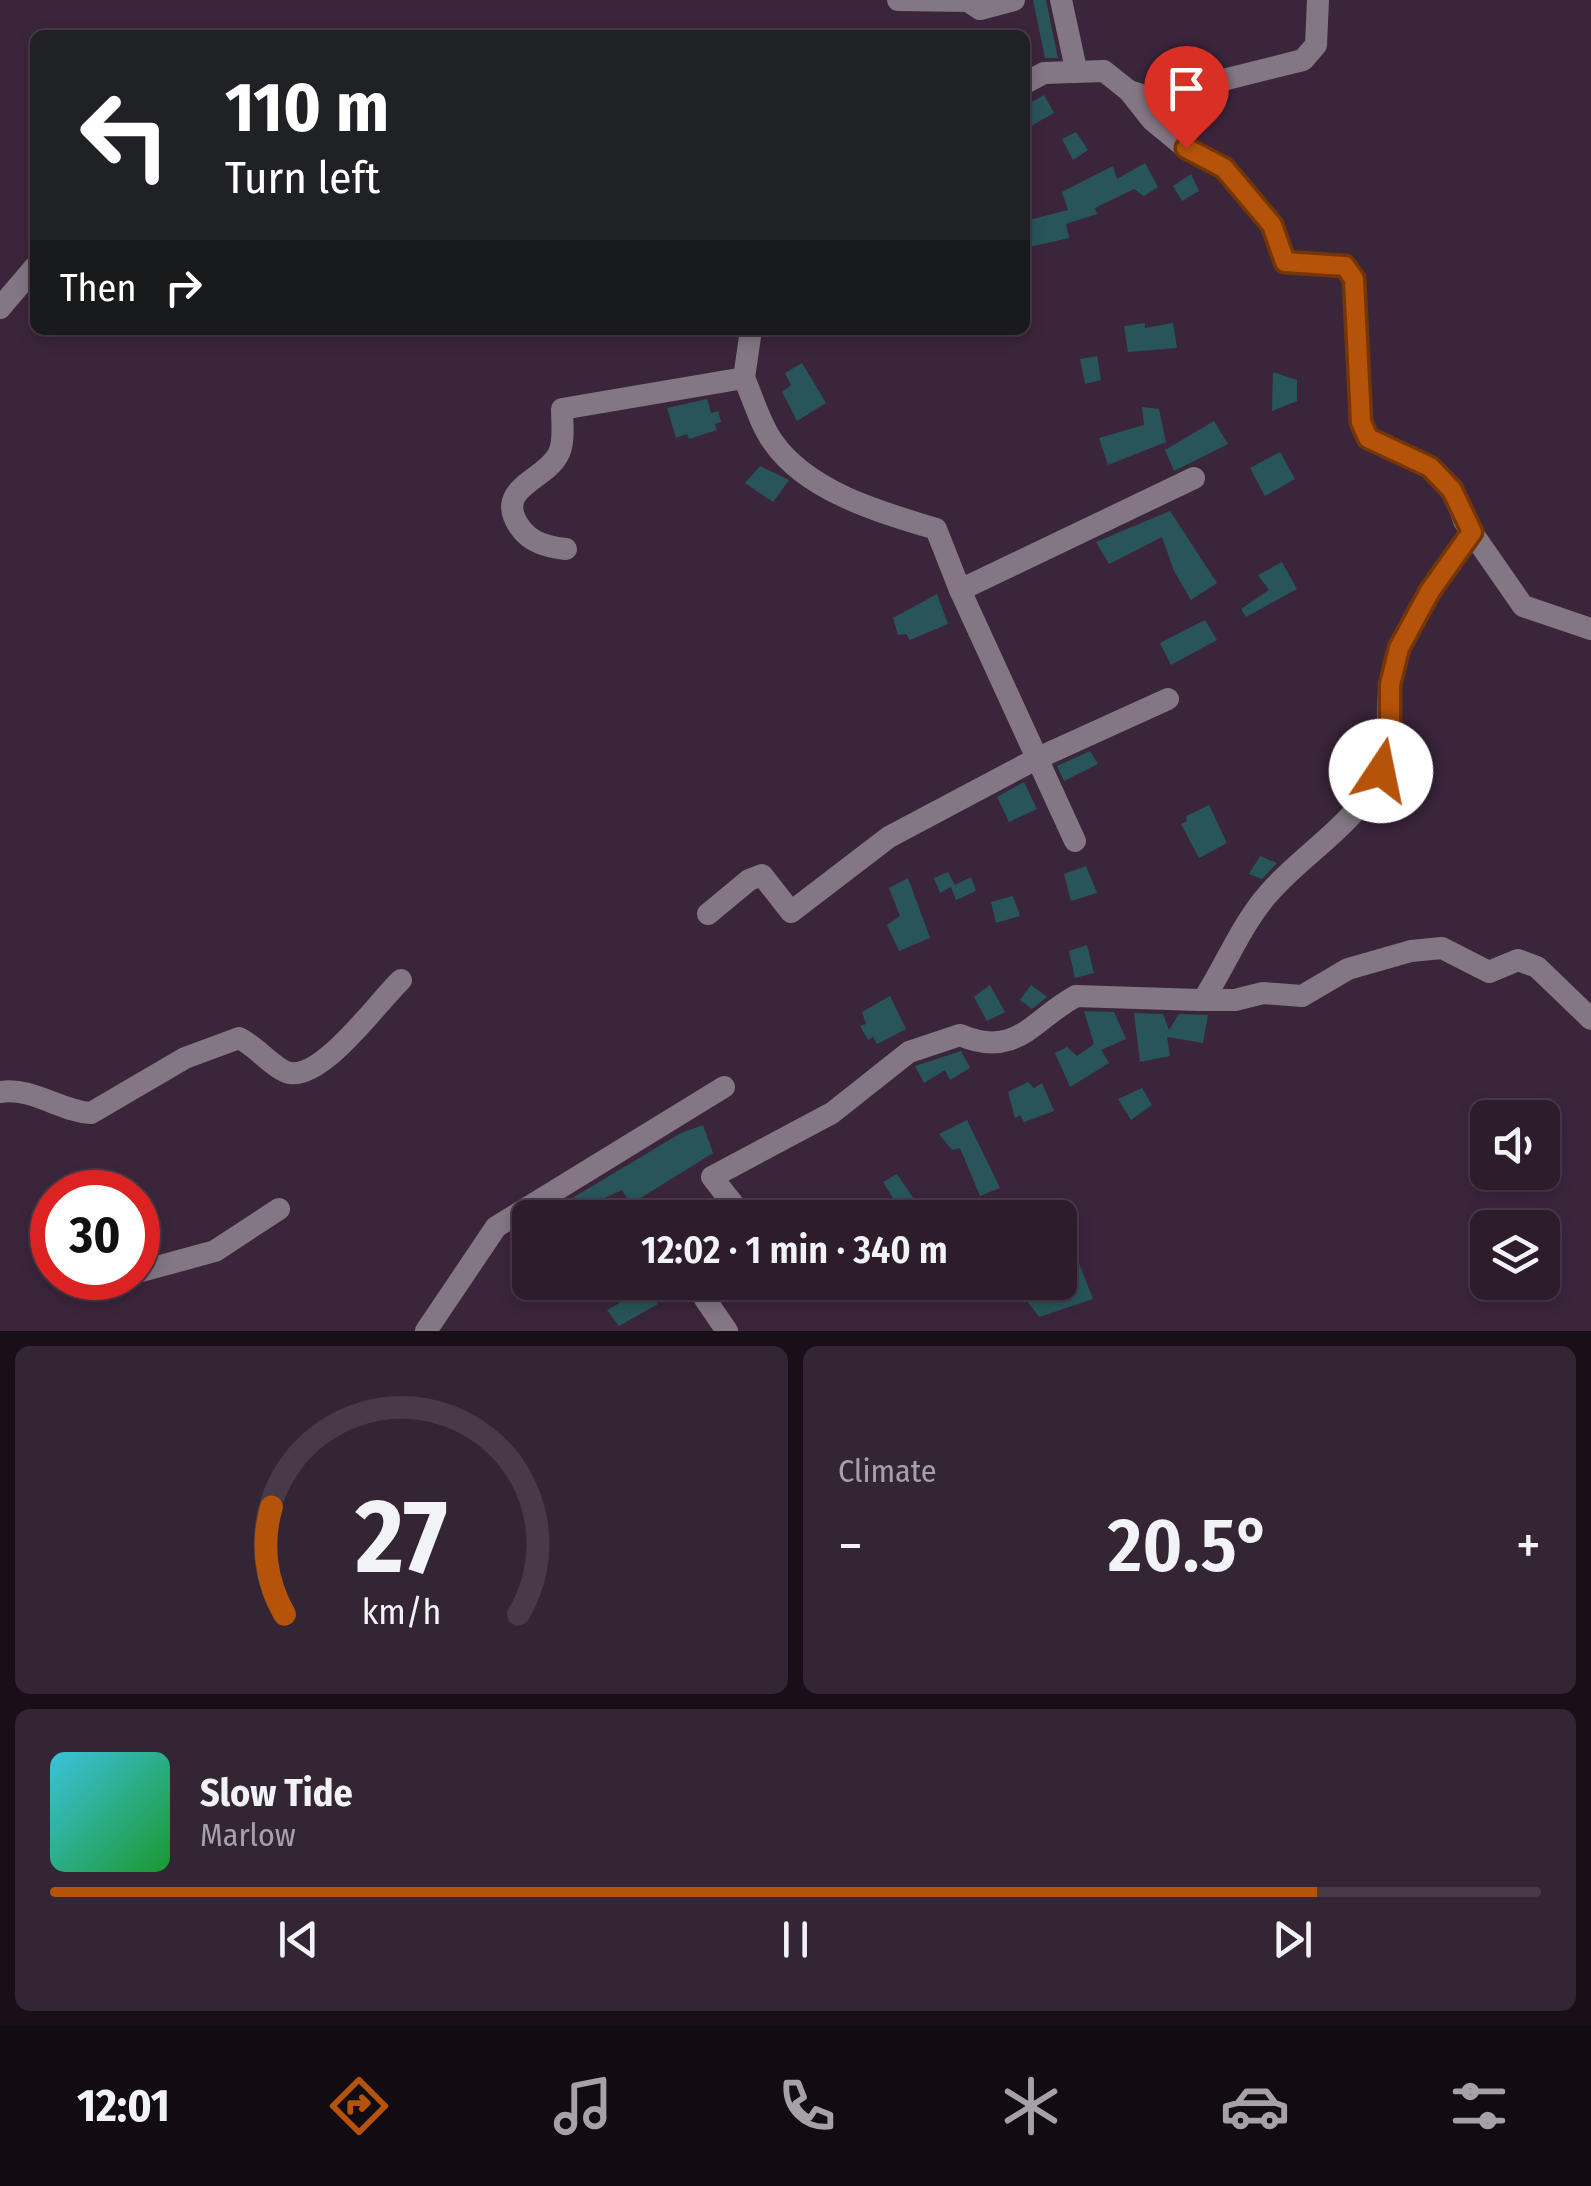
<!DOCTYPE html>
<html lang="en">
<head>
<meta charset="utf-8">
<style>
  :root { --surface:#2c1c2c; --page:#342534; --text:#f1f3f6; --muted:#a6a1a9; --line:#483a48; --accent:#b45309 }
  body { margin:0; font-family:"Fira Sans Condensed",sans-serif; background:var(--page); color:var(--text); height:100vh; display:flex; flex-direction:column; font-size:38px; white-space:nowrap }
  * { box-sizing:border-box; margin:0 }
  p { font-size:32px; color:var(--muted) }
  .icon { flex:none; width:55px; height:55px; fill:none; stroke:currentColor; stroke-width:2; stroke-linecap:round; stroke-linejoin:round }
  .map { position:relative; height:1331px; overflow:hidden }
  .drawer { display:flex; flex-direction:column; gap:15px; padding:15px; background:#180f18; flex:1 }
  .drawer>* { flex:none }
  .hud { position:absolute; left:30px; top:30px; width:1000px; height:305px; border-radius:15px; box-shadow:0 5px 15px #0003,0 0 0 2px var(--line); background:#202124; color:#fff; overflow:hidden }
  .controls { position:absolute; left:1470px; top:1100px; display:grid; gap:20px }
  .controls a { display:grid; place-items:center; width:90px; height:90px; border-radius:15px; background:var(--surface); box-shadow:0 5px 15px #0003,0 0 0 2px var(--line); font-size:50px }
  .speed { position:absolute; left:30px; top:1170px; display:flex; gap:20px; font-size:50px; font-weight:700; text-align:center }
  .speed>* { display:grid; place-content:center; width:130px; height:130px; border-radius:50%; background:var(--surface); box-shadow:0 5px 15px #0003,0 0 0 2px var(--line); line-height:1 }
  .speed .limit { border:15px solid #d22; background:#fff; color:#111 }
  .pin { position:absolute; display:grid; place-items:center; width:85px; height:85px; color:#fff; margin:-102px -42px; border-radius:50% 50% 50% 0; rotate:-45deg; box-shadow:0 0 10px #0007 }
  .pin .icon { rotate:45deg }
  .me { position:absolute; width:110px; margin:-55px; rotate:11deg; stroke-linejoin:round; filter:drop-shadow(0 0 8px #0008) }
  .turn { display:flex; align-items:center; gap:35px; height:210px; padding:0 30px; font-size:45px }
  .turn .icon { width:130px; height:130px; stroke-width:2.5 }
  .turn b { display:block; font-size:70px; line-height:85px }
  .then { display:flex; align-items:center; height:95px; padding:0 30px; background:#0003; gap:20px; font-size:38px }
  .big { font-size:75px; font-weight:600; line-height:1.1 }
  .drawer .tile { flex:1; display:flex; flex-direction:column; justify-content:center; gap:15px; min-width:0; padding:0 35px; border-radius:15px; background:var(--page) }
  .drawer .dial { align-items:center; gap:0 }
  .dial svg { height:260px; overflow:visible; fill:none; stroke:var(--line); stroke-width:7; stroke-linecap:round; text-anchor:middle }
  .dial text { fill:var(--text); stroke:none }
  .song { display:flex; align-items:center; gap:30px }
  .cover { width:120px; height:120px; border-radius:15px; background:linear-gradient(135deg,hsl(190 70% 55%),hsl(130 70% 35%)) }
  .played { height:10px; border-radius:5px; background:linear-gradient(90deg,var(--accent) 85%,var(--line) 85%) }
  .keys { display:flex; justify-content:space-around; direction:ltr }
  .heat { display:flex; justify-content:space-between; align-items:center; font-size:55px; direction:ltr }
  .drawer .tiles { flex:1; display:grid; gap:15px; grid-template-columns:1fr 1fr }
  .tile:last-child { grid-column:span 2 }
  .trip { position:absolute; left:512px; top:1200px; width:565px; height:100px; border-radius:15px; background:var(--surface); box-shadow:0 5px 15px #0003,0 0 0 2px var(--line); font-weight:600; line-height:100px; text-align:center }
  .tabs { display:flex; height:160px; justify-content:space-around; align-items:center; background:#120b12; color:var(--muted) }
  .tabs .icon { width:70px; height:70px }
  .tabs .on { color:var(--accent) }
  .tabs b { font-size:45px; color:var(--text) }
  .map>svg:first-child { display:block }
  .building { fill:#28555a }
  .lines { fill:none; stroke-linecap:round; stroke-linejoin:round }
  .minor { stroke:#837783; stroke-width:22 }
  .route-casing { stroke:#753606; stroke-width:25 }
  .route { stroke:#b45309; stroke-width:18 }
</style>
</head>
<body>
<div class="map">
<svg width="1591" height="1331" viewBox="0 0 1591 1331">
  <rect width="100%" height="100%" fill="#3b253b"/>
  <g class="building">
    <path d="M1033 0H1046L1058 58H1045Z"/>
    <path d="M1044 95 1054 113 1029 127 1025 106Z"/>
    <path d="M1076 132 1088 150 1073 160 1062 139Z"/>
    <path d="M1145 163 1158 187 1144 196 1134 189 1095 208 1097 214 1066 224 1069 238 1025 248V221L1068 210 1062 192 1113 166 1117 179Z"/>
    <path d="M1191 174 1199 191 1182 201 1173 186Z"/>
    <path d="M1145 323V328L1173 323 1177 348 1128 352 1124 326Z"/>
    <path d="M1097 356 1101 380 1085 384 1080 359Z"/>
    <path d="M802 363 826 403 797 421 782 392 791 385 785 373Z"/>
    <path d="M1273 372 1297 380V401L1272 411Z"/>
    <path d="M707 399 711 413 718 411 721 422 715 424 717 430 689 439 687 434 676 438 667 408Z"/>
    <path d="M1142 407 1159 409 1166 442 1108 465 1099 438 1144 425Z"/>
    <path d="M1214 421 1228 444 1174 471 1165 450Z"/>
    <path d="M1280 452 1295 479 1265 496 1250 468Z"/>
    <path d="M760 466 789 480 773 502 745 483Z"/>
    <path d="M1170 511 1217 583 1191 600 1174 571 1162 537 1109 564 1096 542Z"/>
    <path d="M1282 562 1297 589 1246 617 1241 609 1269 590 1258 575Z"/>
    <path d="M937 594 948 624 910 640 906 634 898 635 893 618Z"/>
    <path d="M1205 620 1217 640 1171 665 1160 643Z"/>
    <path d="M1090 751 1098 764 1064 781 1057 766Z"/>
    <path d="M1024 782 1037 809 1009 822 997 797Z"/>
    <path d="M1209 805 1227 843 1199 858 1181 824 1187 821 1186 816Z"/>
    <path d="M1260 856 1277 863 1262 879 1249 874Z"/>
    <path d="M1086 866 1097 893 1071 901 1064 874Z"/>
    <path d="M948 872 955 885 971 877 976 891 956 900 951 887 940 893 934 878Z"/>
    <path d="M908 878 930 938 899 951 887 925 900 916 889 888Z"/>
    <path d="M1013 896 1020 916 996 923 991 902Z"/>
    <path d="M1087 945 1094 973 1075 978 1069 951Z"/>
    <path d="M990 985 1005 1012 987 1021 974 997Z"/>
    <path d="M1031 985 1047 997 1032 1009 1020 1000Z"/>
    <path d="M890 996 906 1029 877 1044 873 1037 868 1040 860 1026 866 1024 862 1012Z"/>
    <path d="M1084 1011 1114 1012 1126 1039 1101 1050 1109 1063 1070 1087 1055 1053 1067 1047 1077 1056 1094 1044Z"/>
    <path d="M1134 1013 1163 1014 1169 1030 1179 1014 1208 1015 1203 1043 1167 1037 1170 1056 1140 1062Z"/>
    <path d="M961 1051 970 1068 950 1080 945 1070 924 1083 915 1066Z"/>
    <path d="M1028 1082 1034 1088 1042 1083 1054 1111 1024 1122 1020 1115 1015 1118 1008 1092Z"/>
    <path d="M1142 1088 1152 1105 1131 1120 1118 1099Z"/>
    <path d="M967 1120 1000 1188 980 1196 960 1148 952 1150 939 1134Z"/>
    <path d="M703 1125 713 1153 631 1204 622 1190 589 1205 608 1218H567L559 1206 681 1133Z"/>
    <path d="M897 1174 918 1205 903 1214 883 1182Z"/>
    <path d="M1075 1253 1093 1299 1039 1317 1013 1282H1060V1259Z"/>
    <path d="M547 1282H592L561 1300Z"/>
    <path d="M610 1282H643L658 1304 619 1326 607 1310 623 1301Z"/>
  </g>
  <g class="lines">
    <g class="minor">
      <path d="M898 0 968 1 980 9 1014 0"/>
      <path d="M1061 0 1076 69"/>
      <path d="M1025 83 1044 73 1104 71 1129 91 1151 98 1303 60 1316 45 1318 0"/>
      <path d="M1129 91 1152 120 1186 148 1224 168 1272 225 1285 262 1345 266 1354 279 1361 422 1367 437 1430 467 1453 489 1464 521 1523 606 1591 629"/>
      <path d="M0 308 35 267"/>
      <path d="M744 378C753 398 760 424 773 442 808 492 880 512 936 529L960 590"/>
      <path d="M566 549C548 547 530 543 519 526 494 488 544 481 558 455 565 443 562 423 562 409L744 378 751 330"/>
      <path d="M1075 841 960 590 1194 478"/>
      <path d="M708 914 749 880 762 875 791 912 889 837 1038 758 1168 699"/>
      <path d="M1205 997C1226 964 1243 922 1269 893 1305 851 1360 823 1381 769 1392 741 1385 714 1390 686 1398 633 1439 574 1472 533"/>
      <path d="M0 1092C34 1087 59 1111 91 1113L185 1058 239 1038C255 1045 276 1071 290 1073 324 1078 377 1003 401 980"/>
      <path d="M744 1218 712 1177 832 1113 909 1052 960 1035C1017 1059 1032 1020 1076 996L1199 1000H1235L1263 993 1302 996 1348 969 1411 951 1442 948 1489 972 1518 960 1537 967 1591 1019"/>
      <path d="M138 1272 215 1251 279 1209"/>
      <path d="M89 1278 92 1284 117 1278"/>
      <path d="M720 1282 705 1299 727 1331"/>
      <path d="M426 1331 496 1227 724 1087"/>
    </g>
  </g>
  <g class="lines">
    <g class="route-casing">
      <path id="route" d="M1186 148 1224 168 1272 225 1285 262 1345 266 1354 279 1361 422 1368 438 1430 467 1452 490 1472 532 1430 591 1399 648 1390 685V729L1381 771"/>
    </g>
    <use href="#route" class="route"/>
  </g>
</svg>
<div class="controls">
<a><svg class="icon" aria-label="sound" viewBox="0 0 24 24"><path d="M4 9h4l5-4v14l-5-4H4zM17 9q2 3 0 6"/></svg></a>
<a><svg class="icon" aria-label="layers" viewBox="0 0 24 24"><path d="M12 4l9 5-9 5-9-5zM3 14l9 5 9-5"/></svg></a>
</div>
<div class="speed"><div class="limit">30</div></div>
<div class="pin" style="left:1186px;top:148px;background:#d93025"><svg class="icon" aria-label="arrive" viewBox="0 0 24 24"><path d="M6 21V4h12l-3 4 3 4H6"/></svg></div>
<svg class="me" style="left:1381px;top:771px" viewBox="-20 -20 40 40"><circle r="19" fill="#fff"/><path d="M0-13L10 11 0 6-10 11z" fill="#b45309"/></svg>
<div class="trip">12:02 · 1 min · 340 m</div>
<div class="hud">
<div class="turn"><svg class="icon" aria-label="left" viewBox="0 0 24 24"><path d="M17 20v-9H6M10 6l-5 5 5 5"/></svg><div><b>110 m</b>Turn left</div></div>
<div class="then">Then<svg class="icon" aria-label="right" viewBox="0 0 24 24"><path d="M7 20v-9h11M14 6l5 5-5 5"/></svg></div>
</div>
</div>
<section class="drawer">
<div class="tiles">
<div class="tile dial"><svg viewBox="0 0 100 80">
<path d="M14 69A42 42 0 1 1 86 69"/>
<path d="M14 69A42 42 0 0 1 10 36" stroke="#b45309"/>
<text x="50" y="56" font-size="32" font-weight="700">27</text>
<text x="50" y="72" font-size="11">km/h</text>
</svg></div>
<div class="tile"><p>Climate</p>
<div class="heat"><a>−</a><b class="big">20.5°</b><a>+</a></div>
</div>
<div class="tile">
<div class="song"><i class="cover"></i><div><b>Slow Tide</b><p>Marlow</p></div></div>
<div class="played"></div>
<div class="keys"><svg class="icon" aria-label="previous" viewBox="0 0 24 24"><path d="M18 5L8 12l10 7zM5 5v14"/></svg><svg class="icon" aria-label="pause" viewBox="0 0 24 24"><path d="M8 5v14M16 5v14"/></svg><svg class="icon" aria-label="next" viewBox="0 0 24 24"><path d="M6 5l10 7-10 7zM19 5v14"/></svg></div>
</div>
</div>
</section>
<nav class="tabs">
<b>12:01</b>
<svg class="icon on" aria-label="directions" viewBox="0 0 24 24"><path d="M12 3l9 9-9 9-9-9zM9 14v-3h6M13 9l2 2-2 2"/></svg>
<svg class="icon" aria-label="music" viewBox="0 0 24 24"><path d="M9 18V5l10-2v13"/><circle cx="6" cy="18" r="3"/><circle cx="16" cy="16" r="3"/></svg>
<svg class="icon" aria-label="phone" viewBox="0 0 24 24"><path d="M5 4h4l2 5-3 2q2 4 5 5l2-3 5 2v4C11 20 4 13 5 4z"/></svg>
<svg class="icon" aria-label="climate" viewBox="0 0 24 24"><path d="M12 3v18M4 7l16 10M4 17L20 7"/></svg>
<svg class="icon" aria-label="car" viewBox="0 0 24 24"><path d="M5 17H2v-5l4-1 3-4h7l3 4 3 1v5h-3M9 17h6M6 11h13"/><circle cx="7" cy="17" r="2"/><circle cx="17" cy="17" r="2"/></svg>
<svg class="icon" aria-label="filters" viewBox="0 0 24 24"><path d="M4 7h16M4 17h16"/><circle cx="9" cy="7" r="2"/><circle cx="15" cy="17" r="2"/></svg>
</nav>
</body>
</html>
